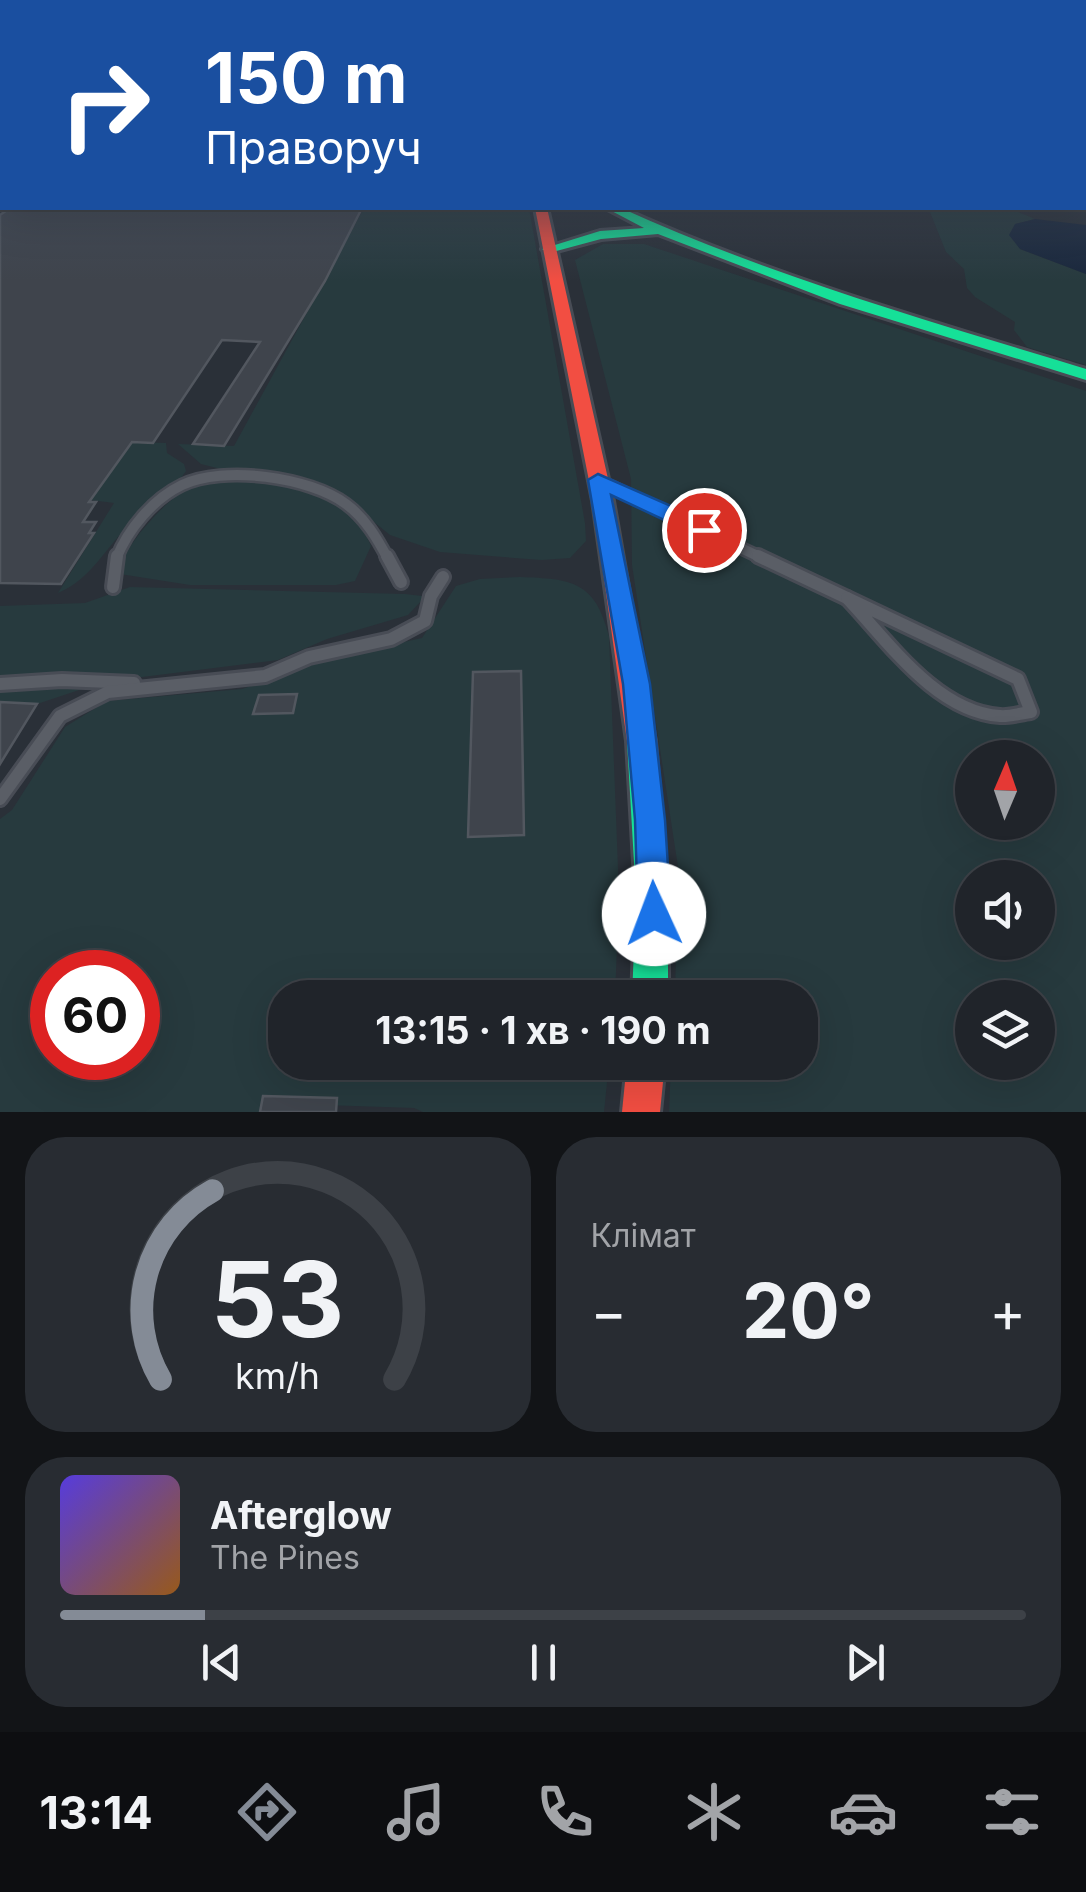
<!DOCTYPE html>
<html lang="uk">
<head>
<meta charset="utf-8">
<style>
  :root { --surface:#20242a; --page:#282c32; --text:#f1f3f6; --muted:#a2a4a8; --line:#3d4147; --accent:#848b96 }
  body { margin:0; font-family:Inter,sans-serif; background:var(--page); color:var(--text); height:100vh; display:flex; flex-direction:column; font-size:38px; white-space:nowrap }
  * { box-sizing:border-box; margin:0 }
  p { font-size:32px; color:var(--muted) }
  .icon { flex:none; width:55px; height:55px; fill:none; stroke:currentColor; stroke-width:2; stroke-linecap:round; stroke-linejoin:round }
  .map { position:relative; height:1112px; overflow:hidden }
  .drawer { display:flex; flex-direction:column; gap:25px; padding:25px; background:#121417; flex:1 }
  .drawer>* { flex:none }
  .hud { position:absolute; left:0px; top:0px; width:1088px; height:210px; box-shadow:0 10px 40px #0002,0 0 0 2px var(--line); background:#1a4fa0; color:#fff; overflow:hidden }
  .needle { width:65px; rotate:2deg }
  .buttons { position:absolute; left:955px; top:740px; display:grid; gap:20px }
  .buttons a { display:grid; place-items:center; width:100px; height:100px; border-radius:50%; background:var(--surface); box-shadow:0 10px 40px #0002,0 0 0 2px var(--line); font-size:50px }
  .speed { position:absolute; left:30px; top:950px; display:flex; gap:20px; font-size:50px; font-weight:700; text-align:center }
  .speed>* { display:grid; place-content:center; width:130px; height:130px; border-radius:50%; background:var(--surface); box-shadow:0 10px 40px #0002,0 0 0 2px var(--line); line-height:1 }
  .speed .limit { border:15px solid #d22; background:#fff; color:#111 }
  .pin { position:absolute; display:grid; place-items:center; width:85px; height:85px; color:#fff; margin:-42px; border:5px solid #fff; border-radius:50%; box-shadow:0 2px 10px #0007 }
  .me { position:absolute; width:110px; margin:-55px; rotate:358deg; stroke-linejoin:round; filter:drop-shadow(0 0 8px #0008) }
  .turn { display:flex; align-items:center; gap:35px; height:210px; padding:0 40px; font-size:45px }
  .turn .icon { width:130px; height:130px; stroke-width:2.5 }
  .turn b { display:block; font-size:70px; line-height:85px }
  .big { font-size:75px; font-weight:700; line-height:1.1 }
  .drawer .widget { flex:1; display:flex; flex-direction:column; justify-content:center; gap:15px; min-width:0; padding:0 35px; border-radius:40px; background:var(--page) }
  .drawer .dial { align-items:center; gap:0 }
  .dial svg { height:260px; overflow:visible; fill:none; stroke:var(--line); stroke-width:7; stroke-linecap:round; text-anchor:middle }
  .dial text { fill:var(--text); stroke:none }
  .song { display:flex; align-items:center; gap:30px }
  .cover { width:120px; height:120px; border-radius:15px; background:linear-gradient(135deg,hsl(250 70% 55%),hsl(30 70% 35%)) }
  .played { height:10px; border-radius:5px; background:linear-gradient(90deg,var(--accent) 15%,var(--line) 15%) }
  .keys { display:flex; justify-content:space-around; direction:ltr }
  .heat { display:flex; justify-content:space-between; align-items:center; font-size:55px; direction:ltr }
  .drawer .tiles { flex:1; display:grid; gap:25px; grid-template-columns:1fr 1fr }
  .widget:last-child { grid-column:span 2 }
  .trip { position:absolute; left:268px; top:980px; width:550px; height:100px; border-radius:40px; background:var(--surface); box-shadow:0 10px 40px #0002,0 0 0 2px var(--line); font-weight:700; line-height:100px; text-align:center }
  .dock { display:flex; height:160px; justify-content:space-around; align-items:center; background:#0d0e11; color:var(--muted) }
  .dock .icon { width:70px; height:70px }
  .dock .on { color:var(--accent) }
  .dock b { font-size:45px; color:var(--text) }
  .map>svg:first-child { display:block }
  .green { fill:#273a3e; fill-rule:evenodd }
  .water { fill:#19273c }
  .building { fill:#3f444c; stroke:#52575f; stroke-width:2.5 }
  .lines { fill:none; stroke-linecap:round; stroke-linejoin:round }
  .lane-far1-casing { stroke:#484c55; stroke-width:15 }
  .lane-casing { stroke:#484c55; stroke-width:18 }
  .fast-casing { stroke:#484c55; stroke-width:6 }
  .slow-casing { stroke:#484c55; stroke-width:28 }
  .jam-casing { stroke:#484c55; stroke-width:6 }
  .lane-far1 { stroke:#5a5e66; stroke-width:10 }
  .lane { stroke:#5a5e66; stroke-width:12 }
  .fast { fill:#16e098; fill-rule:evenodd }
  .slow { stroke:#ffcf43; stroke-width:22 }
  .jam { fill:#f24e42; fill-rule:evenodd }
  .route { fill:#1a73e8; stroke:#114b97; stroke-width:2.5 }
</style>
</head>
<body>
<div class="map">
<svg width="1086" height="1112" viewBox="0 0 1086 1112">
  <rect width="100%" height="100%" fill="#2a3038"/>
  <g class="green">
    <path d="M364 208H529L585 523 586 541 570 558 541 560 440 552 390 535 348 501 201 464 178 444 234 446Z"/>
    <path d="M936 208H1009L1035 219 1015 224 1020 249 1086 274V365L1027 347 1014 330 1015 322 975 297 967 288 964 269 946 252 930 212Z"/>
    <path d="M603 244H644L1086 391V1112H669L671 1063 800 1062V998L675 997 678 867 632 565 631 479 575 260ZM972 758H1038V822H972ZM972 878H1038V942H972ZM972 998H1038V1062H972Z"/>
    <path d="M132 442 166 443 167 453 184 464 186 471C173 491 151 505 133 521 106 546 93 578 58 593L114 503 91 500Z"/>
    <path d="M220 481C272 480 349 490 371 546L355 581 336 585H190L120 574C117 552 168 498 188 488 198 484 209 483 220 481Z"/>
    <path d="M520 577C572 579 595 581 609 636L619 894 615 997 285 998V1062L609 1063 604 1112H423L414 1108 294 1104 271 1112H0V819L12 810 65 727 107 701 242 689 333 658 422 638 456 586 480 579ZM52 972H138V1058H52Z"/>
    <path d="M130 587 405 594 422 596V600L408 615 327 639 278 660 134 678 94 685 37 704 0 702V606L85 603Z"/>
  </g>
  <path class="water" d="M1035 219 1086 225V274L1020 249 1009 235 1015 224Z"/>
  <g class="building">
    <path d="M10 208H362L325 281 224 446 193 444 260 342 222 340 153 443 132 442 89 502H96L83 522H96L89 533H94L61 584 0 583V215Z"/>
    <path d="M521 671 524 835 468 837 473 672Z"/>
    <path d="M297 694 293 713 253 714 259 695Z"/>
    <path d="M0 702 37 704 0 764Z"/>
    <path d="M263 1096 337 1098 336 1112H260Z"/>
  </g>
  <g class="lines">
    <g class="lane-far1-casing">
      <g id="lane-far1">
        <path d="M606 484 764 559"/>
        <path d="M116 559C128 529 153 499 182 485 223 465 310 477 346 504 365 518 377 538 388 559"/>
      </g>
    </g>
    <g class="lane-casing">
      <g id="lane">
        <path d="M387 556 401 582"/>
        <path d="M758 556 847 598"/>
        <path d="M113 587 117 556"/>
        <path d="M847 598 1018 679 1031 712C1021 713 1010 717 1000 716 936 712 887 640 847 598Z"/>
        <path d="M0 684 62 680 134 683"/>
        <path d="M0 799 60 716 108 692 265 676 309 657 391 639 425 621 431 596 443 577"/>
      </g>
    </g>
    <g class="fast-casing">
      <g id="fast">
        <path d="M606 208H621C771 276 929 321 1086 369V380L840 304 658 234 601 239 549 253 542 249 600 231 644 228Z"/>
        <path d="M641 729 651 732 655 741 668 897V998H632L636 897 627 741 631 732Z"/>
      </g>
    </g>
    <g class="slow-casing">
      <path id="slow" d="M0 173 2 171"/>
    </g>
    <g class="jam-casing">
      <g id="jam">
        <path d="M535 208H547L613 501 655 741 651 750 641 753 631 750 627 741 593 501Z"/>
        <path d="M627 1062H665L660 1112H622Z"/>
      </g>
    </g>
    <use href="#lane-far1" class="lane-far1"/>
    <use href="#lane" class="lane"/>
    <use href="#fast" class="fast"/>
    <use href="#slow" class="slow"/>
    <use href="#jam" class="jam"/>
  </g>
  <linearGradient id="sky" x2="0" y2="1"><stop stop-color="#171a1f"/><stop offset="0.45" stop-color="#444e5e"/><stop offset="1" stop-color="#444e5e" stop-opacity="0"/></linearGradient>
  <rect width="1086" height="281" fill="url(#sky)"/>
  <path class="route" d="M598 474 712 524 715 530 712 535H696L611 495 650 684 665 820 671 914 666 926 654 931 643 926 638 914 635 820 623 684 588 480Z"/>
</svg>
<div class="buttons">
<a><svg class="needle" viewBox="-14 -14 28 28"><path d="M0-13l5 13h-10z" fill="#e53935"/><path d="M0 13l5-13h-10z" fill="#a2a4a8"/></svg></a>
<a><svg class="icon" aria-label="sound" viewBox="0 0 24 24"><path d="M4 9h4l5-4v14l-5-4H4zM17 9q2 3 0 6"/></svg></a>
<a><svg class="icon" aria-label="layers" viewBox="0 0 24 24"><path d="M12 4l9 5-9 5-9-5zM3 14l9 5 9-5"/></svg></a>
</div>
<div class="speed"><div class="limit">60</div></div>
<div class="pin" style="left:704px;top:530px;background:#d93025"><svg class="icon" aria-label="arrive" viewBox="0 0 24 24"><path d="M6 21V4h12l-3 4 3 4H6"/></svg></div>
<svg class="me" style="left:654px;top:914px" viewBox="-20 -20 40 40"><circle r="19" fill="#fff"/><path d="M0-13L10 11 0 6-10 11z" fill="#1a73e8"/></svg>
<div class="trip">13:15 · 1 хв · 190 m</div>
<div class="hud">
<div class="turn"><svg class="icon" aria-label="right" viewBox="0 0 24 24"><path d="M7 20v-9h11M14 6l5 5-5 5"/></svg><div><b>150 m</b>Праворуч</div></div>
</div>
</div>
<section class="drawer">
<div class="tiles">
<div class="widget dial"><svg viewBox="0 0 100 80">
<path d="M14 69A42 42 0 1 1 86 69"/>
<path d="M14 69A42 42 0 0 1 30 11" stroke="#848b96"/>
<text x="50" y="56" font-size="32" font-weight="700">53</text>
<text x="50" y="72" font-size="11">km/h</text>
</svg></div>
<div class="widget"><p>Клімат</p>
<div class="heat"><a>−</a><b class="big">20°</b><a>+</a></div>
</div>
<div class="widget">
<div class="song"><i class="cover"></i><div><b>Afterglow</b><p>The Pines</p></div></div>
<div class="played"></div>
<div class="keys"><svg class="icon" aria-label="previous" viewBox="0 0 24 24"><path d="M18 5L8 12l10 7zM5 5v14"/></svg><svg class="icon" aria-label="pause" viewBox="0 0 24 24"><path d="M8 5v14M16 5v14"/></svg><svg class="icon" aria-label="next" viewBox="0 0 24 24"><path d="M6 5l10 7-10 7zM19 5v14"/></svg></div>
</div>
</div>
</section>
<nav class="dock">
<b>13:14</b>
<svg class="icon on" aria-label="directions" viewBox="0 0 24 24"><path d="M12 3l9 9-9 9-9-9zM9 14v-3h6M13 9l2 2-2 2"/></svg>
<svg class="icon" aria-label="music" viewBox="0 0 24 24"><path d="M9 18V5l10-2v13"/><circle cx="6" cy="18" r="3"/><circle cx="16" cy="16" r="3"/></svg>
<svg class="icon" aria-label="phone" viewBox="0 0 24 24"><path d="M5 4h4l2 5-3 2q2 4 5 5l2-3 5 2v4C11 20 4 13 5 4z"/></svg>
<svg class="icon" aria-label="climate" viewBox="0 0 24 24"><path d="M12 3v18M4 7l16 10M4 17L20 7"/></svg>
<svg class="icon" aria-label="car" viewBox="0 0 24 24"><path d="M5 17H2v-5l4-1 3-4h7l3 4 3 1v5h-3M9 17h6M6 11h13"/><circle cx="7" cy="17" r="2"/><circle cx="17" cy="17" r="2"/></svg>
<svg class="icon" aria-label="filters" viewBox="0 0 24 24"><path d="M4 7h16M4 17h16"/><circle cx="9" cy="7" r="2"/><circle cx="15" cy="17" r="2"/></svg>
</nav>
</body>
</html>
